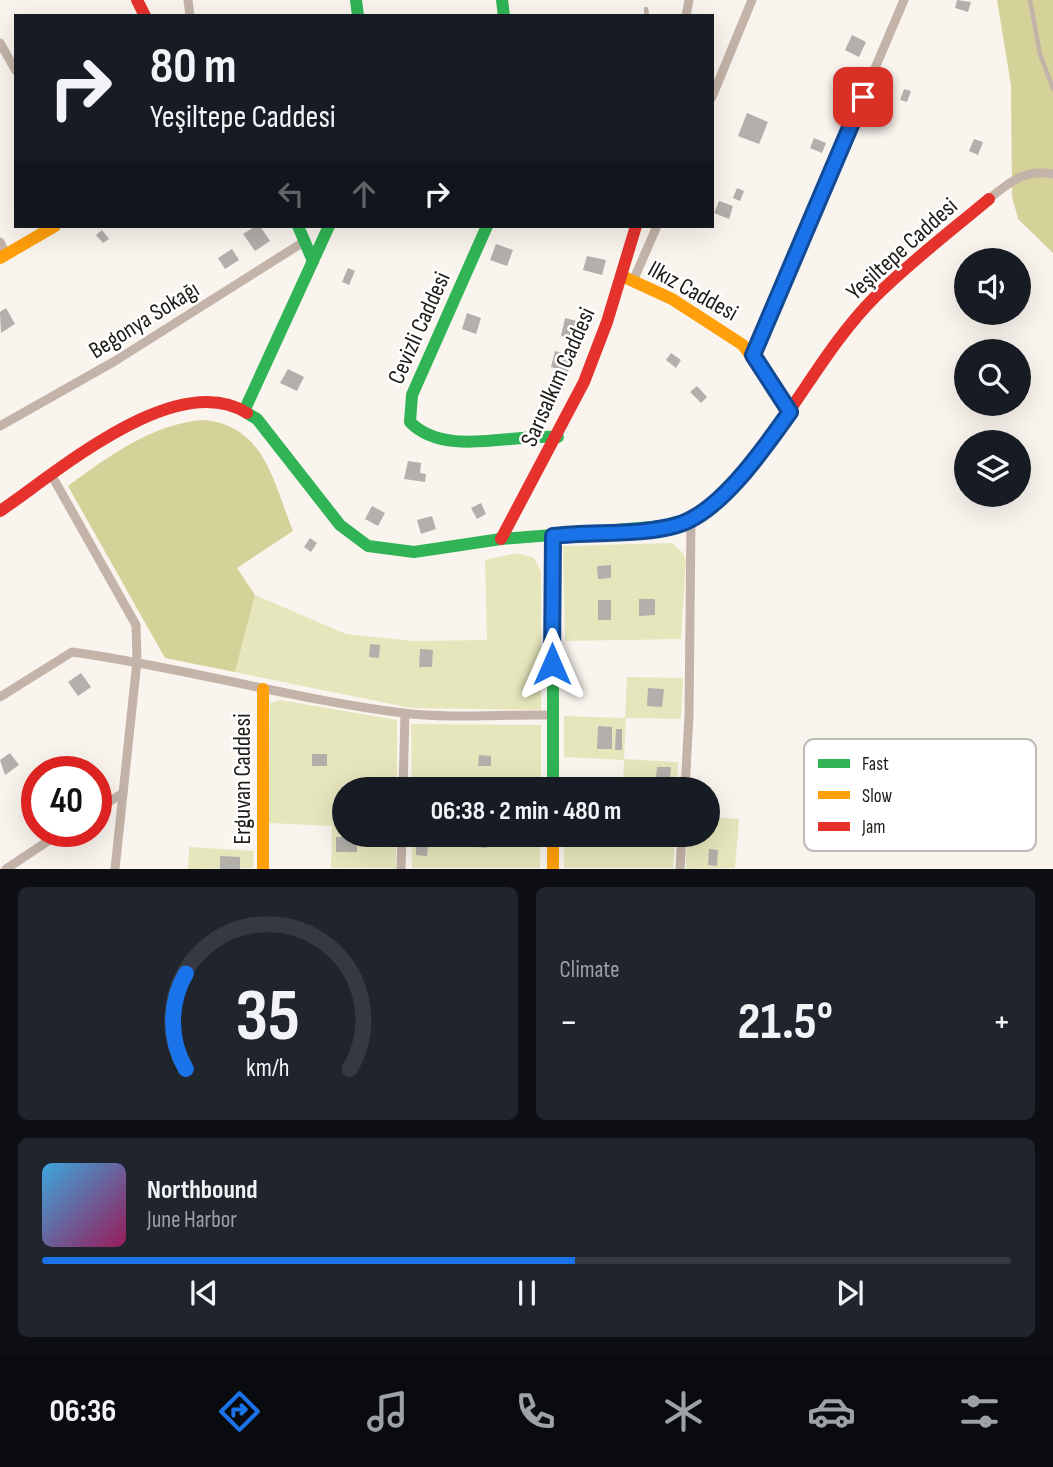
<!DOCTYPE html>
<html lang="en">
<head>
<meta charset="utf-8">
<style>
  :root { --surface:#171b24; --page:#20242c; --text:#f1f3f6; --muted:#9ea1a6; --line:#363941; --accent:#1a73e8 }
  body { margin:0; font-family:"Sofia Sans Condensed",sans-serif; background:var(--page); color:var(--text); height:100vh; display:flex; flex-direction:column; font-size:26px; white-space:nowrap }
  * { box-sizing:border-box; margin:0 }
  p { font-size:23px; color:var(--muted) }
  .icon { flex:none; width:38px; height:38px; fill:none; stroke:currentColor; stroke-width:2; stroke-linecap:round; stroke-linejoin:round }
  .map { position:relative; height:869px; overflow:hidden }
  .drawer { display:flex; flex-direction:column; gap:18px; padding:18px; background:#0d0f14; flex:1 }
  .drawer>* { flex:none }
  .hud { position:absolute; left:14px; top:14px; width:700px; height:214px; border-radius:0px; box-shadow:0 7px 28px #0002; background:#171b24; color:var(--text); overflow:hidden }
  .controls { position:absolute; left:954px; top:248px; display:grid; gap:14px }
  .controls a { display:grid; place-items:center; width:77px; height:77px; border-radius:50%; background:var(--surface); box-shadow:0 7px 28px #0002; font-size:35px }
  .speed { position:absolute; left:21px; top:756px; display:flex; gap:14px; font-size:35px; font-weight:700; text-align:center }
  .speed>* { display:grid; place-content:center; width:91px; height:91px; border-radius:50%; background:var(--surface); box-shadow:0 7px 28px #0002; line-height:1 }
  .speed .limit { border:10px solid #d22; background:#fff; color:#111 }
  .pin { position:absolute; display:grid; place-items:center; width:60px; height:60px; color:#fff; margin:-30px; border-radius:14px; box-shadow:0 4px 10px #0006 }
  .me { position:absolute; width:77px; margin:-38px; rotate:0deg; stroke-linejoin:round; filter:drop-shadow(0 0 5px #0008) }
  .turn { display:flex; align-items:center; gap:24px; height:147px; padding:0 21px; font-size:32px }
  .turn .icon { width:91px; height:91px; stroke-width:2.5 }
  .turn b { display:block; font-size:49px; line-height:60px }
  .lanes { display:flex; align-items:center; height:66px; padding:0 21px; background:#0003; justify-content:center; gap:35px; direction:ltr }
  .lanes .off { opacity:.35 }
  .big { font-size:52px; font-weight:700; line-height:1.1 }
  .drawer .card { flex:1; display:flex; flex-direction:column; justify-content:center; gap:10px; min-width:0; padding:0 24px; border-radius:10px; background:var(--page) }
  .drawer .dial { align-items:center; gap:0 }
  .dial svg { height:182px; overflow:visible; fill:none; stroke:var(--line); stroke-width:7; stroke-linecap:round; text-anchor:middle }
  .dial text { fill:var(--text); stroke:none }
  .song { display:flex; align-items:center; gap:21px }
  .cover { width:84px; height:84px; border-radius:10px; background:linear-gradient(135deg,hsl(200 70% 55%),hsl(330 70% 35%)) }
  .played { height:7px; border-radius:4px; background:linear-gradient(90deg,var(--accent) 55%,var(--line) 55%) }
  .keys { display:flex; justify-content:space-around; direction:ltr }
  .heat { display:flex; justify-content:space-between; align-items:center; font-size:38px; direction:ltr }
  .drawer .tiles { flex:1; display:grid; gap:18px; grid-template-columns:1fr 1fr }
  .card:last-child { grid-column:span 2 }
  .trip { position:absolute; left:332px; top:777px; width:388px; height:70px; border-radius:35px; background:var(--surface); box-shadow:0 7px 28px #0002; font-weight:700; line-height:70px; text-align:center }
  .menu { display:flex; height:112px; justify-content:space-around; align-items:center; background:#090b0e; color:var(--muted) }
  .menu .icon { width:49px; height:49px }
  .menu .selected { color:var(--accent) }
  .menu b { font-size:32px; color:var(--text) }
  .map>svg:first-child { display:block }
  .green { fill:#e6e6bd }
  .forest { fill:#d4d298 }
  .building { fill:#b3afaa }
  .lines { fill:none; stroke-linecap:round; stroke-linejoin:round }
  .lane { stroke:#c3b3a8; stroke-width:4.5 }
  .street { stroke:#c3b3a8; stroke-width:9 }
  .fast { stroke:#30b455; stroke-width:12 }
  .slow { stroke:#ff9f0a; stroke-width:12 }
  .jam { stroke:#e5322d; stroke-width:12 }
  .route-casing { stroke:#114b97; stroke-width:18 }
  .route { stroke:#1a73e8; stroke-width:12 }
  .labels { text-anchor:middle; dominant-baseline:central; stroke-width:5; stroke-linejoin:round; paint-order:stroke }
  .street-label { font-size:24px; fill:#201c18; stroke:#fff }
  .key { fill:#fff; stroke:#bcbbba; stroke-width:2 }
  .key-label { font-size:19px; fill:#201c18 }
</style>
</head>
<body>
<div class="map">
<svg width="1053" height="869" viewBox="0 0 1053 869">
  <rect width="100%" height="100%" fill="#faf4ee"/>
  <g class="green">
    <path d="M672 543 683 553 686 560 681 639 565 641 563 546Z"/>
    <path d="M517 553 534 558 541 572V710L411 708 235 672 255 595 346 634 413 641 487 640 485 560Z"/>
    <path d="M627 677 683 678 681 719 626 718 624 759 678 762 677 789H623L624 760 564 757V716L625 718Z"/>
    <path d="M280 700 397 720V789H345V835H396V868H331L332 826 269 823 270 703Z"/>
    <path d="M411 724 541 725V789H412Z"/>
    <path d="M709 817 739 819 735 868 686 869 687 835H709Z"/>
    <rect x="412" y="835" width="128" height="33"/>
    <path d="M564 835H675L673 868H564Z"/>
    <path d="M189 847 254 851 253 868 188 869Z"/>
  </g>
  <g class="forest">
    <path d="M997 0H1053V253L1018 219 1012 196 1011 85Z"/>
    <path d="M203 420C265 425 273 482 293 531L237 568 255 595 235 672 165 658 68 486C109 456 152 424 203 420Z"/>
  </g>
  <g class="building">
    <path d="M957 0 971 2 968 12 955 8Z"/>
    <path d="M852 35 866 42 859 57 845 50Z"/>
    <path d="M904 89 911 91 907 102 900 100Z"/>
    <path d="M747 113 768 122 759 144 738 136Z"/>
    <path d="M814 138 826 143 822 153 810 148Z"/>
    <path d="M974 139 983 142 978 155 969 151Z"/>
    <path d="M737 188 744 191 740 201 733 198Z"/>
    <path d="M719 201 733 206 729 219 714 213Z"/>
    <path d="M256 226H260L270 241 255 251 243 234Z"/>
    <path d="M102 230 109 239 103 243 96 235Z"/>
    <path d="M496 244 513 250 507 266 490 260Z"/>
    <path d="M232 249 239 260 225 269 218 258Z"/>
    <path d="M587 256 606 260 602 275 583 270Z"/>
    <path d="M348 268 355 271 349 285 342 282Z"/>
    <path d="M6 308 15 324 1 333 0 312Z"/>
    <path d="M467 313 481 318 476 334 462 329Z"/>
    <path d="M565 318 581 322 577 340 561 336Z"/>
    <path d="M555 351 573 356 568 372 551 367Z"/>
    <path d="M671 353 681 360 676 368 666 360Z"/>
    <path d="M288 369 304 377 297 391 280 383Z"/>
    <path d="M697 386 707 397 701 403 690 392Z"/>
    <path d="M547 388 557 390 554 406 544 404Z"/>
    <path d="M408 461 421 463 420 473 426 474 425 482 404 479Z"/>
    <path d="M481 503 486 514 477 519 471 508Z"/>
    <path d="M372 506 385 513 378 526 365 519Z"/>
    <path d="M432 516 436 529 421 534 417 520Z"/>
    <path d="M310 538 317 543 311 552 304 547Z"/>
    <path d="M611 565V578L598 579 597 566Z"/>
    <path d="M639 599H655V615L639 616Z"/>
    <rect x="598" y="600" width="13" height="20"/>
    <path d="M370 644 380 645 379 658 369 657Z"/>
    <path d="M420 649 433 650 432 667H419Z"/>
    <path d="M81 673 91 687 78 696 68 682Z"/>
    <path d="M648 688 664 689 662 707 647 706Z"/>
    <path d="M598 726 612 727V749H597Z"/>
    <path d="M616 729H622V750H615Z"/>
    <path d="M10 753 19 765 5 775 0 760Z"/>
    <rect x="312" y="754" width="15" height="12"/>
    <path d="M479 755 491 756V766H478Z"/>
    <path d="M657 767H671L670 778 656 777Z"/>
    <rect x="336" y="837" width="21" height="15"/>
    <path d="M477 840H487V848L477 847Z"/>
    <path d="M416 846H428L427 856 416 855Z"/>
    <path d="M709 849 718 850 717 866 708 865Z"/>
    <path d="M220 856 240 857V869H220Z"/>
  </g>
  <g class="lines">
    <g class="lane">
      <path d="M1030 0 1040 54 1053 89"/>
      <path d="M646 9 647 16"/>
    </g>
    <g class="street">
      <path d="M188 0 190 16"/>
      <path d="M686 16 689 0"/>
      <path d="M0 43 16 71"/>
      <path d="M712 97 752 0"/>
      <path d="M989 199C1008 183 1026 168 1053 174"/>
      <path d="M0 242 6 254"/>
      <path d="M633 281 657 226"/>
      <path d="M753 355 904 0"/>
      <path d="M0 426 115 361 305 241"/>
      <path d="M52 476 136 625 137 661 115 869"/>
      <path d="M0 697 72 652C183 667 291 699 403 713 451 719 503 714 552 715"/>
      <path d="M403 789 405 714"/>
      <path d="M685 789 689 716 691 520"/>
      <path d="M96 810 123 793"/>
      <path d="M6 869 63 831"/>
      <path d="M401 869 402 835"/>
      <path d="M680 869 682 835"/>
    </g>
    <g class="fast">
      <path d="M356 0 358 16"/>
      <path d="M502 0 504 16"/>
      <path d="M298 226 313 261"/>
      <path d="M487 226 412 395 410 422C445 458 513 433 558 437"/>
      <path d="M245 409 329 226"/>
      <path d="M247 413 257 419 340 525 368 546 414 552 501 539 677 525 704 512 750 463"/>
      <path d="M553 536V789"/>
    </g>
    <g class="slow">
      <path d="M0 258 55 226"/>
      <path d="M622 276 672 299 743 345 790 412"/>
      <path d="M263 689V869"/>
      <path d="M553 835V869"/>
    </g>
    <g class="jam">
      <path d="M137 0 145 16"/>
      <path d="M750 463C795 411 826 346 875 297 910 262 951 231 989 199"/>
      <path d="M0 511C58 472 176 368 247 413"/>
      <path d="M501 539 584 382 607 322 636 226"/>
    </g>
  </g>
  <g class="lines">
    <g class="route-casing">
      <path id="route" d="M552 664 553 536C592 531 640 536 677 525 720 513 765 447 790 412L753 355 863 97"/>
    </g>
    <use href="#route" class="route"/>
  </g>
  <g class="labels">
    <g class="street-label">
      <text transform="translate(902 249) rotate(-42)">Yeşiltepe Caddesi</text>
      <text transform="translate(693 291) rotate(29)">Ilkız Caddesi</text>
      <text transform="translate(144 320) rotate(-32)">Begonya Sokağı</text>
      <text transform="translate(419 328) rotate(-66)">Cevizli Caddesi</text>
      <text transform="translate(558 377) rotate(-66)">Sarısalkım Caddesi</text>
      <text transform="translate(242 779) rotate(-90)">Erguvan Caddesi</text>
    </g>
  </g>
  <rect x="804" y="739" width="232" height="112" rx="10" class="key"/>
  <rect x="818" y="759" width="32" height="9" fill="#30b455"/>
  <rect x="818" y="791" width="32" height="8" fill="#ff9f0a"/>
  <rect x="818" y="822" width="32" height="9" fill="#e5322d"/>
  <g class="key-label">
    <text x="862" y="770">Fast</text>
    <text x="862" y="802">Slow</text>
    <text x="862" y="833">Jam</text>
  </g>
</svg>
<div class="controls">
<a><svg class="icon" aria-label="sound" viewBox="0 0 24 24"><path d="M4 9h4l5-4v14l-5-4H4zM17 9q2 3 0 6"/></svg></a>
<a><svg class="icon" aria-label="search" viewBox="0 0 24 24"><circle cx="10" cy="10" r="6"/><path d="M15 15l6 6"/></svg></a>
<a><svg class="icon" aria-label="layers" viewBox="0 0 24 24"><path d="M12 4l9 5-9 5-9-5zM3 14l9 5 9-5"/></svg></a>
</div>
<div class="speed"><div class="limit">40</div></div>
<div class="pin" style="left:863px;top:97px;background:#d93025"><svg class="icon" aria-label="arrive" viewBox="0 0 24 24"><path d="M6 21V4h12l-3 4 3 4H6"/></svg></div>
<svg class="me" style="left:552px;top:664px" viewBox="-20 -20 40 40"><path d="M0-17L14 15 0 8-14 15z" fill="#1a73e8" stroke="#fff" stroke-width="4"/></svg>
<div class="trip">06:38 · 2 min · 480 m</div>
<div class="hud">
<div class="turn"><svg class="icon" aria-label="right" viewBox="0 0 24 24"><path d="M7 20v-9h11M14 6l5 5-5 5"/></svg><div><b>80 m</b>Yeşiltepe Caddesi</div></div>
<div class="lanes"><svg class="icon off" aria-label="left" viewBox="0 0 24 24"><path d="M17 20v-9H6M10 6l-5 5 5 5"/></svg><svg class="icon off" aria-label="ahead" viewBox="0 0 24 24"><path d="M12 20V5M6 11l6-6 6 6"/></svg><svg class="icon" aria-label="right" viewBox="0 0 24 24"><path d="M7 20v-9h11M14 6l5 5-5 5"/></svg></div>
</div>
</div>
<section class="drawer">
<div class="tiles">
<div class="card dial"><svg viewBox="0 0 100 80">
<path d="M14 69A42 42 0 1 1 86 69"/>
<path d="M14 69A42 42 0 0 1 14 27" stroke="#1a73e8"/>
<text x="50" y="56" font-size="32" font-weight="700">35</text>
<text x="50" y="72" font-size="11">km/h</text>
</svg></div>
<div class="card"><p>Climate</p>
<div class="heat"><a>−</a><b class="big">21.5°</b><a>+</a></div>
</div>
<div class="card">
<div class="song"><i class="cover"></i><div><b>Northbound</b><p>June Harbor</p></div></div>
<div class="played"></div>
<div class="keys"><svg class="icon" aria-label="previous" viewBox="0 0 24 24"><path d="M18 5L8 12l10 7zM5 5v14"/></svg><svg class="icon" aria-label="pause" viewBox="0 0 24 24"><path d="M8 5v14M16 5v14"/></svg><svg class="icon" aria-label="next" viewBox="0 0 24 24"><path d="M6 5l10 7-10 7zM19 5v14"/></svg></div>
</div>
</div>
</section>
<nav class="menu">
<b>06:36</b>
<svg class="icon selected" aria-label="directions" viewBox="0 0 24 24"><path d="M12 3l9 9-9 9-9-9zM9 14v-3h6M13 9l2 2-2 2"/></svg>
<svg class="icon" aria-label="music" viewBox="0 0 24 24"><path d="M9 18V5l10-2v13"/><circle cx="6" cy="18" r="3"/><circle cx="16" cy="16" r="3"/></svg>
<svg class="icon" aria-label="phone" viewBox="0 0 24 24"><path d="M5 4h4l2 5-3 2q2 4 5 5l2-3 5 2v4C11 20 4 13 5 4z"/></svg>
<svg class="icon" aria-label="climate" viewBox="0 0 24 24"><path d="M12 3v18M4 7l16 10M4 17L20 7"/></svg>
<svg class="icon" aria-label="car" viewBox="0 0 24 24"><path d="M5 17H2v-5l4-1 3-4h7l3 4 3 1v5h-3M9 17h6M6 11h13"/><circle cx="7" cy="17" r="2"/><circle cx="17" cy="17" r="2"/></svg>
<svg class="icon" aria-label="filters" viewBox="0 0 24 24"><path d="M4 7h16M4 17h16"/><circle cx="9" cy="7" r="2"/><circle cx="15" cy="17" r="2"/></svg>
</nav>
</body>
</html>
